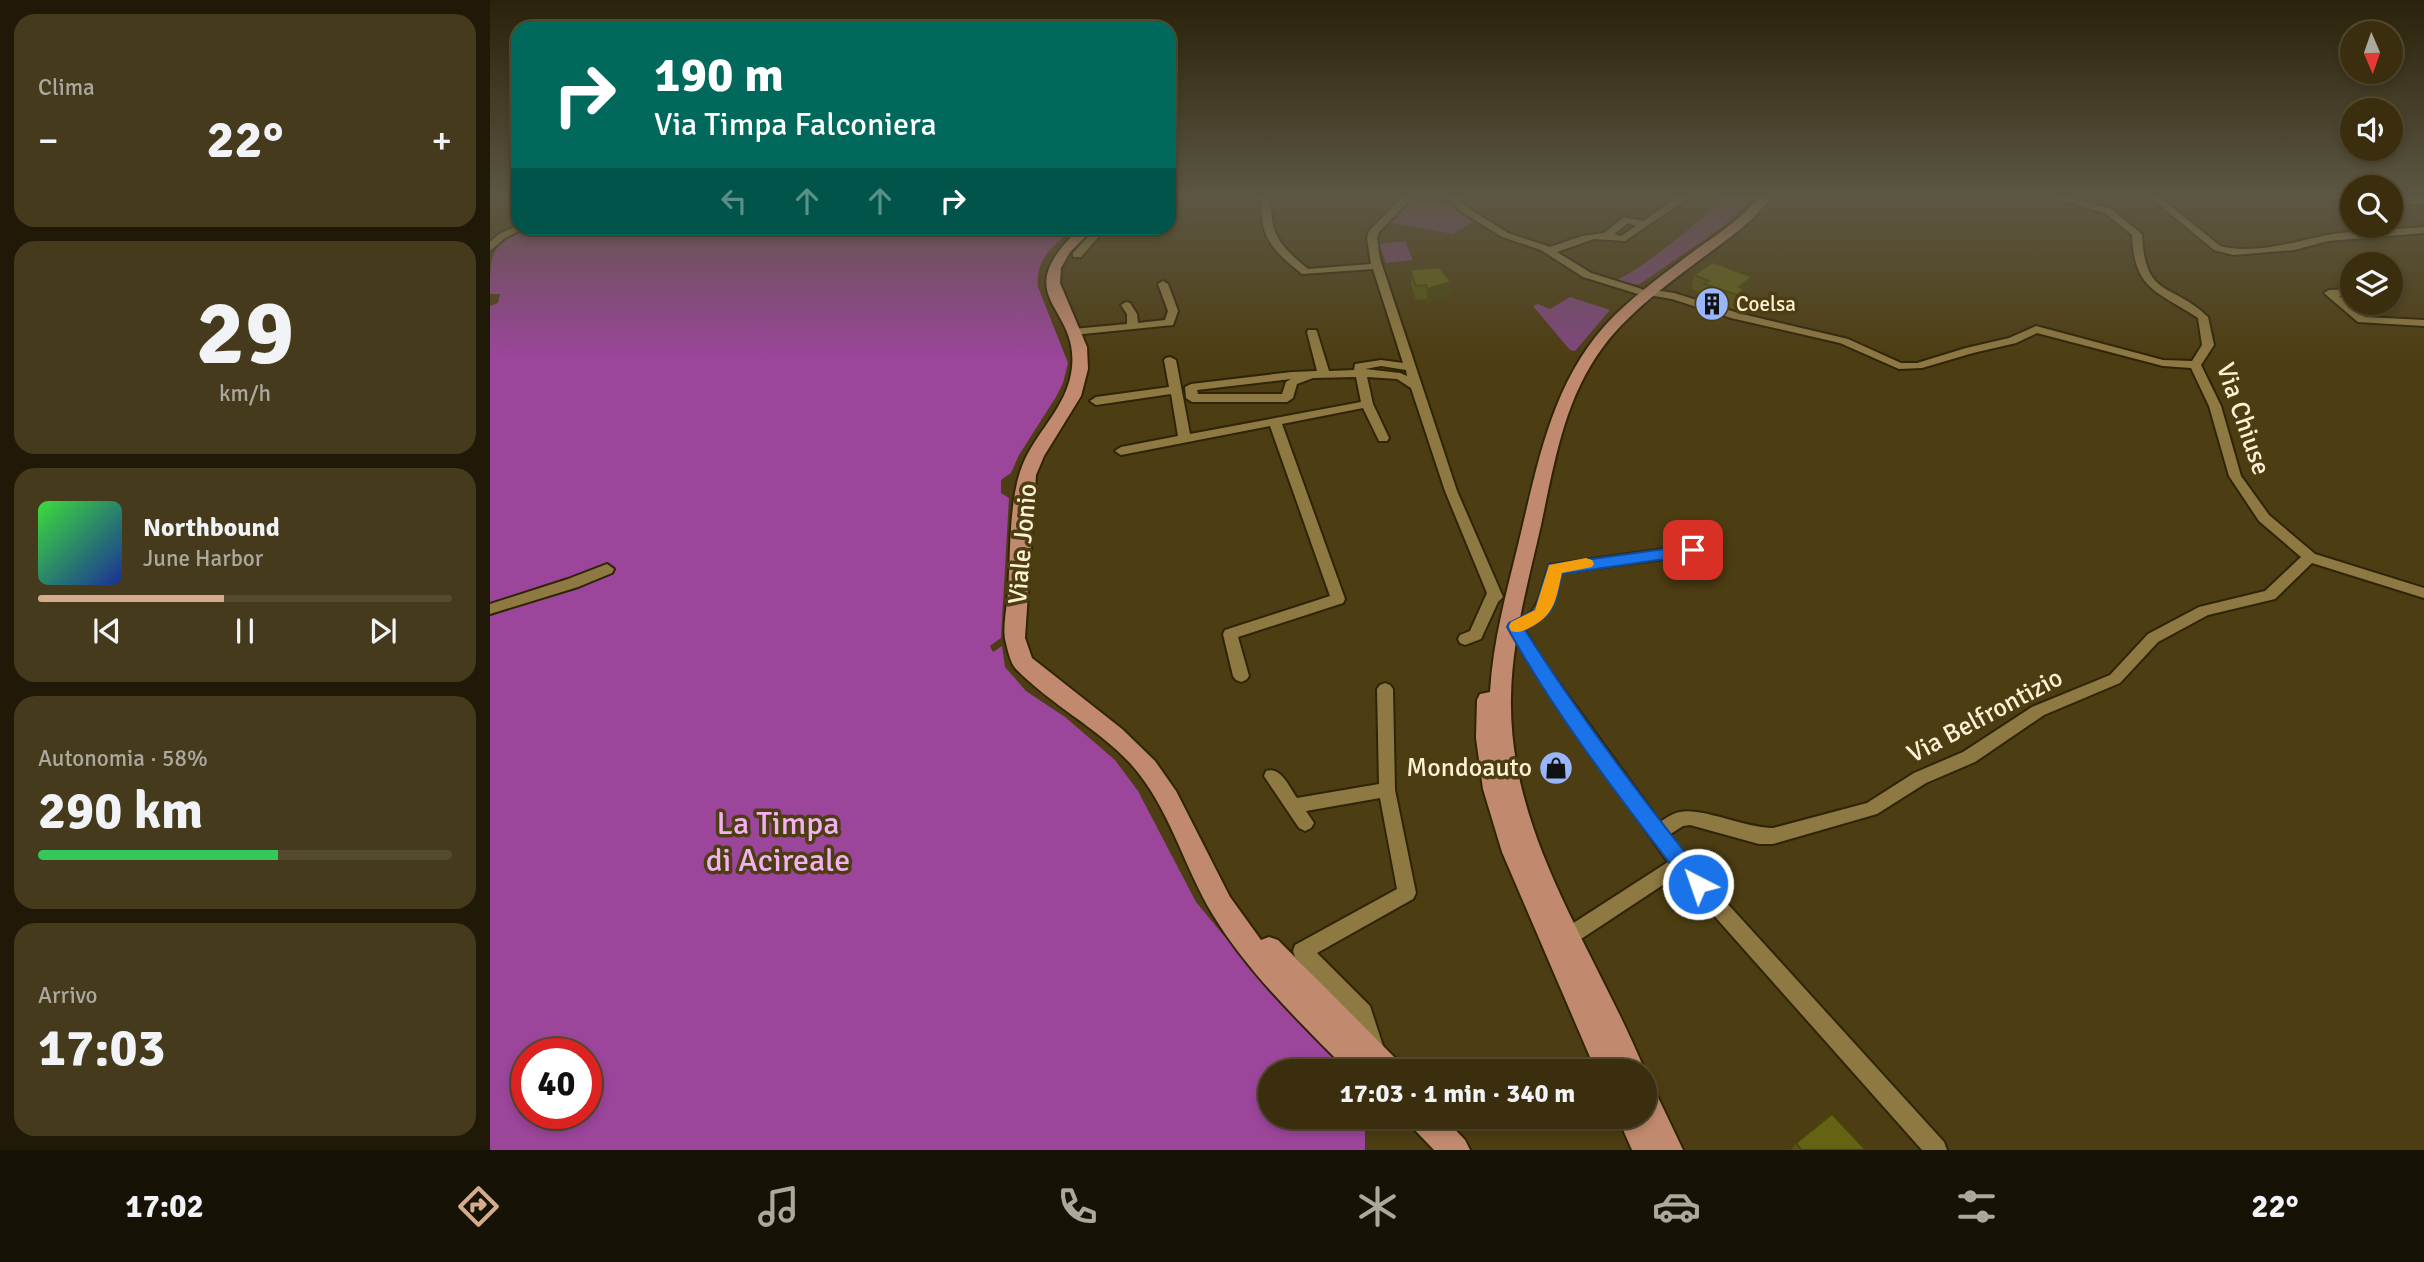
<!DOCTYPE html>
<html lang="it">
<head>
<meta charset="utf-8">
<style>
  :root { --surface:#3a2e0e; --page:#453a1c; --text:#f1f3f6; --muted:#aba89e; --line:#544a2e; --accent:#d6ab8b }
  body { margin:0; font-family:Signika,sans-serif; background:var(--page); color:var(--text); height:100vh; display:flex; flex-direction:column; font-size:26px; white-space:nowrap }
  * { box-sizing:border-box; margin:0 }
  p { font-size:23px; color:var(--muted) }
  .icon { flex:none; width:38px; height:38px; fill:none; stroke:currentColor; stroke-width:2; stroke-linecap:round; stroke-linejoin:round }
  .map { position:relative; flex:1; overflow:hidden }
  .details { display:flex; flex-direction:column; gap:14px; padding:14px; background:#201908; width:490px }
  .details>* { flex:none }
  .guide { position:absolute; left:21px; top:21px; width:665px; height:214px; border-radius:21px; box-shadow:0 4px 10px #0003,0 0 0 2px var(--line); background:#00695c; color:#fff; overflow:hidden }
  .needle { width:46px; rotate:178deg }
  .buttons { position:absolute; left:1850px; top:21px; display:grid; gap:14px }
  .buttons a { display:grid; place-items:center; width:63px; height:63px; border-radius:50%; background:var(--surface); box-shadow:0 4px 10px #0003,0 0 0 2px var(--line); font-size:35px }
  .speed { position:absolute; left:21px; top:1038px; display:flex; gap:14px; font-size:35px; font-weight:700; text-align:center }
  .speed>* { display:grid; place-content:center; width:91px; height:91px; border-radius:50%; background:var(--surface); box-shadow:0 4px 10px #0003,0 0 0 2px var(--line); line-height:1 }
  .speed .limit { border:10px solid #d22; background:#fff; color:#111 }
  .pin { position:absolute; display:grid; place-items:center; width:60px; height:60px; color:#fff; margin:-30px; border-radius:14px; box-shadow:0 4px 10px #0006 }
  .me { position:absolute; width:77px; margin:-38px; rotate:319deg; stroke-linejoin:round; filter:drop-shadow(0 0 5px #0008) }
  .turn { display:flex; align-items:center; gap:24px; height:147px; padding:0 28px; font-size:32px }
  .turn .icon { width:91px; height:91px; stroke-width:2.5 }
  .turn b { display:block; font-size:49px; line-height:60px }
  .lanes { display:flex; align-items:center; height:66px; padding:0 28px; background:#0003; justify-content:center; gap:35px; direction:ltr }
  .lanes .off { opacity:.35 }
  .big { font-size:52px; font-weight:700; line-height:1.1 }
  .details .tile { flex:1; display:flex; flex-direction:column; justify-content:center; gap:10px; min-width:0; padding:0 24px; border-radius:21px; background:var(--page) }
  .details .dial { align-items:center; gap:0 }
  .dial b { font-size:91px; line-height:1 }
  .song { display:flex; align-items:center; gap:21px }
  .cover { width:84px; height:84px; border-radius:10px; background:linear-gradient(135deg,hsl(120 70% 55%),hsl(230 70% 35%)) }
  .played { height:7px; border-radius:4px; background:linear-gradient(90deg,var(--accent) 45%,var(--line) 45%) }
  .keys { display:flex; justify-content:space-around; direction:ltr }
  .heat { display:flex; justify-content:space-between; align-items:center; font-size:38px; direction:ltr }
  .charge { height:10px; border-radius:5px; background:linear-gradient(90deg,#34c759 58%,var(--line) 0) }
  .trip { position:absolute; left:768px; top:1059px; width:399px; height:70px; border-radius:35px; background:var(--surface); box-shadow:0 4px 10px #0003,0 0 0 2px var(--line); font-weight:700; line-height:70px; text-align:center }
  .tabs { display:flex; height:112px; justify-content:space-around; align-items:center; background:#171206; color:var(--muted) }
  .tabs .icon { width:49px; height:49px }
  .tabs .current { color:var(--accent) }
  .tabs b { font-size:32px; color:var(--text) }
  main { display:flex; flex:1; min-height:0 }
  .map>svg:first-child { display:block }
  .green { fill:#7f477e }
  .forest { fill:#9b459b; fill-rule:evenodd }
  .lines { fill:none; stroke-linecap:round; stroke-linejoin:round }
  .minor-casing { stroke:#2f2407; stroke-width:4 }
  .major-casing { stroke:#2f2407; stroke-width:4 }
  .minor { fill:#8f7942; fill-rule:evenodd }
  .major { fill:#c18a6e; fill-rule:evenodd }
  .wall { fill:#575411 }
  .shaded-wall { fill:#47450e }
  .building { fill:#656214; stroke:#47450e; stroke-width:2 }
  .route { fill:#1a73e8; stroke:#114b97; stroke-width:2 }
  .slow { fill:#f59e0b }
  .labels { text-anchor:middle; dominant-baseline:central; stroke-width:7; stroke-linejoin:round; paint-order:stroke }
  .far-poi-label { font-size:21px; fill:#fef2d5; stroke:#4d3d12; text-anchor:start }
  .street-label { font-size:26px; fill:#fef2d5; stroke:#4d3d12 }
  .poi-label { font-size:26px; fill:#fef2d5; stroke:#4d3d12; text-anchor:end }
  .near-park-label { font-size:32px; fill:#f3b1f1; stroke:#4d3d12 }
</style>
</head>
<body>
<main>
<section class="details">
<div class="tile"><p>Clima</p>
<div class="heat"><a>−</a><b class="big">22°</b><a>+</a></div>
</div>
<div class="tile dial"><b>29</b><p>km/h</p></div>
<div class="tile">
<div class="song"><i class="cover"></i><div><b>Northbound</b><p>June Harbor</p></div></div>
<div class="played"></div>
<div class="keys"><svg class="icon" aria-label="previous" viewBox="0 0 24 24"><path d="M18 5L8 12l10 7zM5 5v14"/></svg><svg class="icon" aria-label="pause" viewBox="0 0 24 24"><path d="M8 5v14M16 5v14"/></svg><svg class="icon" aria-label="next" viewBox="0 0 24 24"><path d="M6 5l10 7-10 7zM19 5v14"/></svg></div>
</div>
<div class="tile"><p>Autonomia · 58%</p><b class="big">290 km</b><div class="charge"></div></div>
<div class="tile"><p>Arrivo</p><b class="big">17:03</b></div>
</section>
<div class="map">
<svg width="1934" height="1150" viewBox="0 0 1934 1150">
  <rect width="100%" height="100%" fill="#4d3d12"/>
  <g class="green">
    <path d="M1235 197H1263L1231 228 1150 284 1138 285 1105 276C1111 277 1121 280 1127 279 1144 276 1221 212 1235 197Z"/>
    <path d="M919 200 969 207 988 218 963 234 896 222Z"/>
    <path d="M915 241 923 260 896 263 889 244Z"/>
    <path d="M1080 297 1120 310 1085 351 1080 350 1043 306 1048 304 1060 309Z"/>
  </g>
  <path class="forest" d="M38 228H585C565 243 545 259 548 287L578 363 573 383 566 397 529 455 521 473 511 480V493L519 498 511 638 500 646 503 652 512 646 515 667 536 691 575 717 625 760 648 791 706 902 745 949 862 1071H780V1116L875 1117V1150H0V306L8 303 10 294H0C0 254 0 244 38 228ZM37 1054H96V1113H37Z"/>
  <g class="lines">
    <g class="minor-casing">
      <g id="minor">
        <path d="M768 197H776C782 206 781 214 783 225 787 244 804 257 818 269L881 264 877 238 879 231 913 197H923L889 232 887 238 890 259 967 491 1013 597 1008 602 991 639 975 645 970 643 968 639 970 635 980 631 997 593 955 491 921 388 907 379 877 377 883 404 899 438 897 441H889L873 408 792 424 855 599 853 603 748 637 759 676 756 680 751 682 746 680 743 676 733 634 735 630 840 596 780 426 631 455 625 451 631 447 688 436 681 394 606 405 600 401 606 397 679 387 674 360 676 358 680 357 686 360 700 434 871 402 866 377 823 378 807 384 803 398 797 402H702L696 398 695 387 701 384 802 372 827 371 817 332 818 330H826L827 332 839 371 864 370 865 364 891 360 913 363 883 269 812 274C796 261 777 246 773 225 771 215 772 206 768 197ZM891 366 916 370 917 376 910 373 875 369ZM801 379 796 382 792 394H708L707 390Z"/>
        <path d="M957 197H967L978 208 1018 233 1060 247 1092 236 1114 233 1134 217 1153 221 1189 197H1200L1135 241 1104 239 1067 252 1101 273 1152 289 1153 291 1148 294 1093 277 1051 250 1012 237 972 212ZM1138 223 1146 226 1131 236 1124 234Z"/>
        <path d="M1560 197H1574L1621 209 1652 234C1655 300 1681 281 1718 317L1724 345 1711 365 1731 406 1751 476 1779 515 1825 554 1934 588V598L1822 563 1785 599 1718 615 1668 642 1630 683 1554 715 1485 762 1436 783 1387 814 1283 844H1269L1200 825 1193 826 1179 835 1196 858 1454 1142 1457 1150H1432L1188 875 1085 943 1078 946 1071 943 1069 937 1071 931 1178 862 1045 672 1016 624 1018 620C1021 619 1025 620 1029 619 1052 613 1051 583 1060 565L1203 545 1208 547 1210 550 1203 555 1070 573 1057 613 1034 629 1055 664 1170 822C1176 818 1183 813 1190 812 1211 807 1256 828 1283 828L1377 803 1424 773 1473 752 1542 707 1620 675 1658 634 1709 607 1775 591 1811 557 1769 521 1739 476 1719 406 1701 368 1673 366 1547 333 1526 343 1483 353 1432 368 1409 369 1350 343 1241 318 1182 299 1158 295 1153 292 1158 289 1184 293 1248 313 1358 339 1411 363H1427L1476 348 1519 338 1546 326 1673 360 1702 361 1712 345 1708 318C1667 291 1644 290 1642 235L1615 213Z"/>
        <path d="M1660 197H1670L1730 246C1765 255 1803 242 1837 235 1868 230 1902 230 1934 227V233L1838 241 1804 250 1743 255 1724 250Z"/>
        <path d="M1900 197 1934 199V205L1900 201Z"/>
        <path d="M27 226 35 228 15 238 0 251V242L9 234Z"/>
        <path d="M606 228H616L591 257H583V253Z"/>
        <path d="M673 281 678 284 688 311 683 325 583 335 578 332 583 329 637 324V314L631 305 636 302 640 303 647 314 648 323 675 320 678 311 668 284Z"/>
        <path d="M1862 289V295L1849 296 1875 317 1934 320V326L1868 322 1834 293 1839 290Z"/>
        <path d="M117 564 124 569 122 573 88 587 0 614V604L78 579Z"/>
        <path d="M895 683 900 685 903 689 905 790 926 893 923 899 827 953 880 1006 895 1052 892 1059 885 1062 878 1059 865 1019 805 957 803 951 805 945 907 889 890 798 816 811 824 823 821 828 815 831 809 828 774 776 776 771C791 766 799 787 807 798L889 784 887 689 890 685Z"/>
      </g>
    </g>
    <g class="major-casing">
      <g id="major">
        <path d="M1269 197H1281C1263 222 1239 238 1215 256 1179 283 1140 311 1113 347 1074 399 1064 464 1051 525 1038 582 1022 639 1021 697 1018 834 1105 949 1155 1071H1106L1012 852 993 789 986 738 987 700 990 694 1000 692C1003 640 1017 591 1029 541 1049 459 1063 376 1125 315 1151 290 1180 269 1208 248 1230 233 1252 218 1269 197Z"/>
        <path d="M590 228H604L580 252 571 268 570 283 597 347 598 369 591 396 554 456 546 475 535 638 542 658 632 729 665 761 686 791 740 897 771 940 779 937 788 940 908 1061 912 1071H858C810 1022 759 974 723 915 693 866 680 807 640 763 606 727 560 704 526 669 520 663 517 647 515 639 513 625 517 607 518 592 521 551 518 493 536 457 551 428 575 406 581 374 594 304 513 301 590 228Z"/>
        <path d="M1155 1087 1165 1091 1193 1150H1142L1127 1116H1155Z"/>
        <path d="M917 1116H952L975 1140 980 1150H944L921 1126Z"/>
      </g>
    </g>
    <use href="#minor" class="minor"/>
    <use href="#major" class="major"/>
  </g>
  <g class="wall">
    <path d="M920 270 961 296 937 303 936 299 926 300 921 284Z"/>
    <path d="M1204 275 1262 277 1259 291 1254 295 1252 303 1244 309 1211 298 1212 293 1202 289Z"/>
    <path d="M1306 1143 1376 1150H1301Z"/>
  </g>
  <g class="shaded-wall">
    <path d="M1262 277 1259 291 1254 295 1252 303 1244 309 1249 287Z"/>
    <path d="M961 282V296L937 303V289Z"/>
  </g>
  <g class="building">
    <path d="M1223 262 1262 277 1249 287 1255 289 1247 295 1214 284 1219 281 1204 275Z"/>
    <path d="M949 267 961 282 937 289 936 285 926 286 920 270Z"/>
    <path d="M1342 1114 1376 1150H1311L1306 1143Z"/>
  </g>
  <linearGradient id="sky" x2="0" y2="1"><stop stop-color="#2a220a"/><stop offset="0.55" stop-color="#5c5744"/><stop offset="1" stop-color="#5c5744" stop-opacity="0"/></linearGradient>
  <rect width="1934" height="358" fill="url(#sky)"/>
  <path class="route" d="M1203 545 1209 546 1211 550 1209 554 1072 574C1064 607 1067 613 1035 630 1089 716 1152 798 1215 878L1218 884 1215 891 1208 894 1201 891C1137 807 1068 720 1017 627L1019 623 1045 610 1059 565Z"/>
  <path class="slow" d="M1096 558 1102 560 1104 564 1102 567 1072 573C1066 598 1066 613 1043 626 1035 630 1030 634 1021 631L1019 626 1021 622 1045 610 1059 565Z"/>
  <defs>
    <g id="building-disc" transform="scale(1.75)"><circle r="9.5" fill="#99b5fd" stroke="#4d3d12"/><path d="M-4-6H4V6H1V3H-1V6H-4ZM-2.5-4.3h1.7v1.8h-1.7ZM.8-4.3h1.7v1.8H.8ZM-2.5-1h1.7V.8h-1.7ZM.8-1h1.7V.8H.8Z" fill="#111"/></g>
    <g id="shop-disc" transform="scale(1.75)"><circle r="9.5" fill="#99b5fd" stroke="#4d3d12"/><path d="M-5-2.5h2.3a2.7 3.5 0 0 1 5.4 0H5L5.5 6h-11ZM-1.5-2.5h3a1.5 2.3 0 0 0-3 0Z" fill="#111"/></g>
  </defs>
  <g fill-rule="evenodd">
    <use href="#building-disc" x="1222" y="304"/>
    <use href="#shop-disc" x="1066" y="768"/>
  </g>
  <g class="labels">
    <g class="far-poi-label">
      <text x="1246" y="304">Coelsa</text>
    </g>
    <g class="street-label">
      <text transform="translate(1753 419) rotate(71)">Via Chiuse</text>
      <text transform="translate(533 544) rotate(-85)">Viale Jonio</text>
      <text transform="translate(1495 716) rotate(-28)">Via Belfrontizio</text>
    </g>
    <g class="poi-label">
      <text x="1042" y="768">Mondoauto</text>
    </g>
    <g class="near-park-label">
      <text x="288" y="823">La Timpa<tspan x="288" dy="37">di Acireale</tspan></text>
    </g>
  </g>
</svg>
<div class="buttons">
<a><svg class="needle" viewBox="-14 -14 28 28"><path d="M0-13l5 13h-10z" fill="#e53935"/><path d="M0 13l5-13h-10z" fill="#aba89e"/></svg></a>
<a><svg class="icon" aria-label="sound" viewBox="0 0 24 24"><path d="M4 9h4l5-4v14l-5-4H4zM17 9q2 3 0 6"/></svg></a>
<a><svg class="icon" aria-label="search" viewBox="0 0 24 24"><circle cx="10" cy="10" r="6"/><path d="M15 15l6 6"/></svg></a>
<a><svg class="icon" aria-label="layers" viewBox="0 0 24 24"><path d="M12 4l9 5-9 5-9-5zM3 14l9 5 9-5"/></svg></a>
</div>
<div class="speed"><div class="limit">40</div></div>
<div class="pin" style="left:1203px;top:550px;background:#d93025"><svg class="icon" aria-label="arrive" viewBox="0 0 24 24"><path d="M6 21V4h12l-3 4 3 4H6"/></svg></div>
<svg class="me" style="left:1208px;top:884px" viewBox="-20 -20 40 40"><circle r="17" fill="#1a73e8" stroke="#fff" stroke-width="3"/><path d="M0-11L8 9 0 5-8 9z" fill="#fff"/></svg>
<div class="trip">17:03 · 1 min · 340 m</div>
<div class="guide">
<div class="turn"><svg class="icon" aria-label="right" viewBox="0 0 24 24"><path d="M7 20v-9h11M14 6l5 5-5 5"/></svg><div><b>190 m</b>Via Timpa Falconiera</div></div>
<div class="lanes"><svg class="icon off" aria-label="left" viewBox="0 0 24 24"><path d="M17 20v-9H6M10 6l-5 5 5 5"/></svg><svg class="icon off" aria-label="ahead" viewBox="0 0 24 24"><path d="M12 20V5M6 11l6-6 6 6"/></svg><svg class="icon off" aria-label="ahead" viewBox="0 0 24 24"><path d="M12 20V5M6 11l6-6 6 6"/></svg><svg class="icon" aria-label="right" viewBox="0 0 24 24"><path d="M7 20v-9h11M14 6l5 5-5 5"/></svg></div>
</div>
</div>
</main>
<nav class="tabs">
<b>17:02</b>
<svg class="icon current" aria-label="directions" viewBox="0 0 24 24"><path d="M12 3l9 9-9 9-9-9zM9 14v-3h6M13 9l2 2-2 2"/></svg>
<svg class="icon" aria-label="music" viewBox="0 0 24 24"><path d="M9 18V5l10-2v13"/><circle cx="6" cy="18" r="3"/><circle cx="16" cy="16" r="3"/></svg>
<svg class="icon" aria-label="phone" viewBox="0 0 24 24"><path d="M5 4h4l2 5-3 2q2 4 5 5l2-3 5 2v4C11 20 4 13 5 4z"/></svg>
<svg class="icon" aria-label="climate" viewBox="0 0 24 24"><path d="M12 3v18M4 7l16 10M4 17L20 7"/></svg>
<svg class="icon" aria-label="car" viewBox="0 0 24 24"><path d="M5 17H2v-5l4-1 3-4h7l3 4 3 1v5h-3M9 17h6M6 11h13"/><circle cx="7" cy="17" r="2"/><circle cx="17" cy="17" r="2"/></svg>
<svg class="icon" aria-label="filters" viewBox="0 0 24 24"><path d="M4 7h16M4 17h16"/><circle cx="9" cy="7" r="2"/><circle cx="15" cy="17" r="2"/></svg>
<b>22°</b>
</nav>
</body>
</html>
